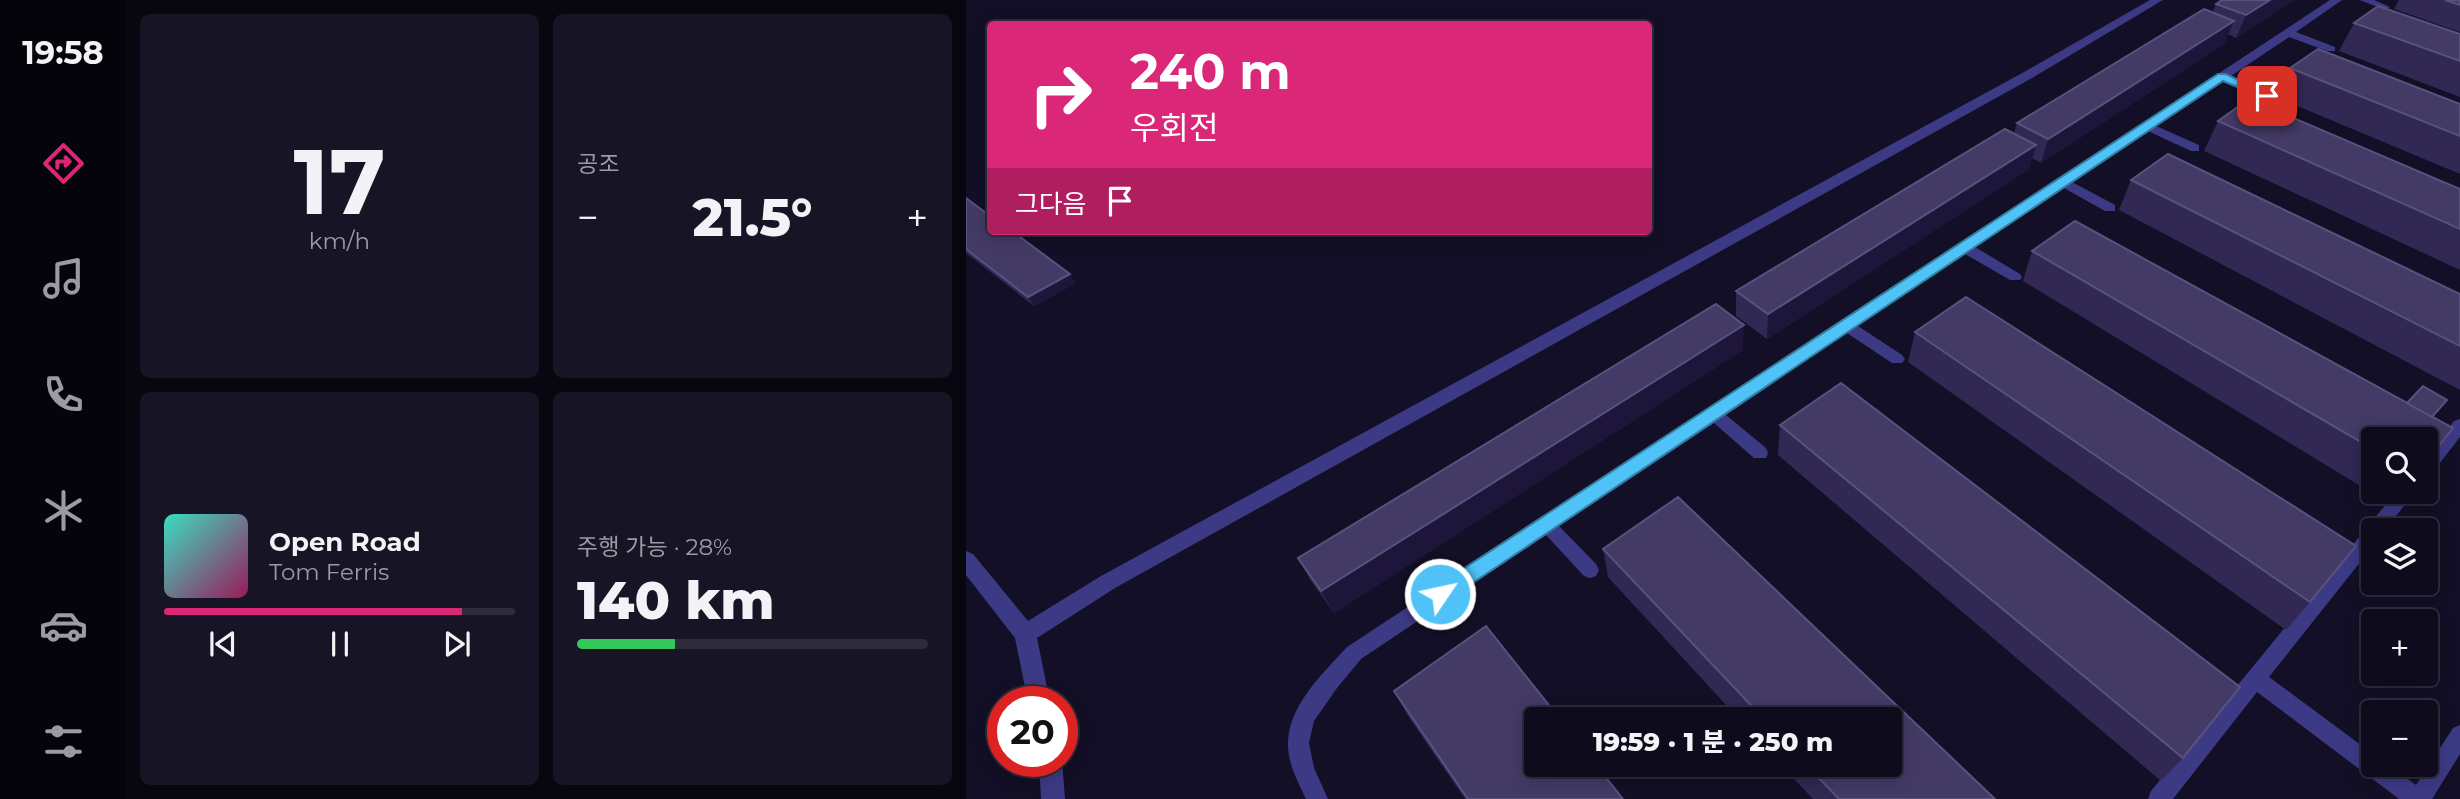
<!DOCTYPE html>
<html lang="ko">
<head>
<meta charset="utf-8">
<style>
  :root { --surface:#0e0b1c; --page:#171425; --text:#f1f3f6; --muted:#9b9ba3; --line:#2e2b3b; --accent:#db2777 }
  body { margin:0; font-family:Montserrat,"Noto Sans KR",sans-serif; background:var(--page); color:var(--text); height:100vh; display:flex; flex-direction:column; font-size:26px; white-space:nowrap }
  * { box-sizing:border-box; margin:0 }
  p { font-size:23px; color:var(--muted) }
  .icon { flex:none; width:38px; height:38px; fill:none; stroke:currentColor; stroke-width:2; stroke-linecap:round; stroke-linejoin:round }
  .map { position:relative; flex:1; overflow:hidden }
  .side { display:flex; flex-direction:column; gap:14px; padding:14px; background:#08060f; width:840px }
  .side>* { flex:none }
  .top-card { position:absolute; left:21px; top:21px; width:665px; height:214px; border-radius:7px; box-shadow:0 4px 18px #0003,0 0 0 2px var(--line); background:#db2777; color:#fff; overflow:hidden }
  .buttons { position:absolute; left:1395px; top:427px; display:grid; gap:14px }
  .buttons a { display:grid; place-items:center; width:77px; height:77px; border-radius:7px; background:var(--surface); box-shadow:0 4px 18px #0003,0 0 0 2px var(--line); font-size:35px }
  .speed { position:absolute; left:21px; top:686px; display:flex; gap:14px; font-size:35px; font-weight:700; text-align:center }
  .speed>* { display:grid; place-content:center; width:91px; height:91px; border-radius:50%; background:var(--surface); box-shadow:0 4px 18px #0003,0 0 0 2px var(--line); line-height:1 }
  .speed .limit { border:10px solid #d22; background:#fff; color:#111 }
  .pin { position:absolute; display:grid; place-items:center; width:60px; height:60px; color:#fff; margin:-30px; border-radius:14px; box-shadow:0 4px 10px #0006 }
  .me { position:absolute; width:77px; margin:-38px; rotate:56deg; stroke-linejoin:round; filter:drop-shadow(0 0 5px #0008) }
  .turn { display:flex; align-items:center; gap:24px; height:147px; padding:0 28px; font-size:32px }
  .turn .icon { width:91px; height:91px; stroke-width:2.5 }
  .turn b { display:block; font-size:49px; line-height:60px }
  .then { display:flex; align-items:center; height:66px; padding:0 28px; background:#0003; gap:14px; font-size:26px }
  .big { font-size:52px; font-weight:800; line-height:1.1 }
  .side .card { flex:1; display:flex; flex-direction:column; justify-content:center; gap:10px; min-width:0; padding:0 24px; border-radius:10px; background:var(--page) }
  .side .dial { align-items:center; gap:0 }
  .dial b { font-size:91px; line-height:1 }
  .song { display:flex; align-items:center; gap:21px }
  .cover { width:84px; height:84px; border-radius:10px; background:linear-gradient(135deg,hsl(170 70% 55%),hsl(330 70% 35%)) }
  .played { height:7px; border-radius:4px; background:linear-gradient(90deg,var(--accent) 85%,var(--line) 85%) }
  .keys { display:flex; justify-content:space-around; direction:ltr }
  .heat { display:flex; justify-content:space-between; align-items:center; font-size:38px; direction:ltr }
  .charge { height:10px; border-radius:5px; background:linear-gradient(90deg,#34c759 28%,var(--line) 0) }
  .side .tiles { flex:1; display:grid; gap:14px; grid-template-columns:repeat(2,1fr) }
  .trip { position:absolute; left:558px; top:707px; width:378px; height:70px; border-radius:7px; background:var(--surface); box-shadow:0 4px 18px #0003,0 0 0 2px var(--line); font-weight:800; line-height:70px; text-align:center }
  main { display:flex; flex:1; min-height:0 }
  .menu { display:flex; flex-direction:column; width:126px; justify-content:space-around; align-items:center; background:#06040b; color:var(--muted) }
  .menu .icon { width:49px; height:49px }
  .menu .active { color:var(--accent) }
  .menu b { font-size:32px; color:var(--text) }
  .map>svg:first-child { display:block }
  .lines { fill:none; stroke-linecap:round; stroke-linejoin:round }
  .lane { fill:#3d3a85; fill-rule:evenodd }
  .street { fill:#3d3a85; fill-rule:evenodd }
  .wall { fill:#312854 }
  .shaded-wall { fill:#1d163a }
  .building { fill:#433a66; stroke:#5a527e; stroke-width:2 }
  .route { fill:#4fc3f7; stroke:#337fa1; stroke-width:2 }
</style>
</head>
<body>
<main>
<nav class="menu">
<b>19:58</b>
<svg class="icon active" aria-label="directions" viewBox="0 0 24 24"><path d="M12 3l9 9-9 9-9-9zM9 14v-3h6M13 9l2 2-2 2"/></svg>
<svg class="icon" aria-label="music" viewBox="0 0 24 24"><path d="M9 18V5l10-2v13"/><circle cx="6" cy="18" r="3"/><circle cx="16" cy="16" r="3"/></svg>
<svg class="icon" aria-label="phone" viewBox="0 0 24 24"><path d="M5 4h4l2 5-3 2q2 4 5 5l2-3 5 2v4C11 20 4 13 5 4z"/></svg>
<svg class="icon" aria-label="climate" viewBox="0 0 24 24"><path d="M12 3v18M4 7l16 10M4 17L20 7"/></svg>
<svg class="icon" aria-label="car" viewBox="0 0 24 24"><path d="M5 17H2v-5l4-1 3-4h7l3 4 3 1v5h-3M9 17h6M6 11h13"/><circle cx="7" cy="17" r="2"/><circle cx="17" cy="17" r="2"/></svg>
<svg class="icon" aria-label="filters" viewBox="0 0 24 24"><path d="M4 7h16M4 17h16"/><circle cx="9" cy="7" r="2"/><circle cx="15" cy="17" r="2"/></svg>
</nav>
<section class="side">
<div class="tiles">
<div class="card dial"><b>17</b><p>km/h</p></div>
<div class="card"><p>공조</p>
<div class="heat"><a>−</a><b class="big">21.5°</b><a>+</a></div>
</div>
<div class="card">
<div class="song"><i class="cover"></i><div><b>Open Road</b><p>Tom Ferris</p></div></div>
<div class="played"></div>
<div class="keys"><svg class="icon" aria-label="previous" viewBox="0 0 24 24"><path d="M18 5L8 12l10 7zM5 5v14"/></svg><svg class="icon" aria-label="pause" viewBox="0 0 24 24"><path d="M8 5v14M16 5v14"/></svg><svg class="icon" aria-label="next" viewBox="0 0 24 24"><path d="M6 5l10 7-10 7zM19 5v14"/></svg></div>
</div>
<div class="card"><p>주행 가능 · 28%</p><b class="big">140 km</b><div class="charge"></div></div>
</div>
</section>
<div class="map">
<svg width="1494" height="799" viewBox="0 0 1494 799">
  <rect width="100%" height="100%" fill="#130f26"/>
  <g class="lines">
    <g class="lane">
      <path d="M1364 0H1376L1330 32 1369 47V51H1361L1323 37 1265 76 1306 94V98H1298L1257 81 1190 126 1233 145V151H1225L1182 131 1106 182 1149 205V211H1139L1098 188 1009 247 1054 274 1056 277 1054 280H1044L999 254 892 326 936 355 939 359 936 363H926L881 333 760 415 800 448 802 453 800 458H788L748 423 593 526 630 564 633 570 630 576 624 578 618 576 580 535 395 659 371 688 348 721 343 743 348 768 362 799H340C332 782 321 762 322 742 323 705 358 672 381 647Z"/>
      <path d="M1394 0H1408L1424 7 1419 10Z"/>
      <path d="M1494 419V437L1466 473 1460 474V457L1488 421Z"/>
      <path d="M1430 492H1449L1419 530H1407V546L1303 677 1407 754V765H1422L1450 785 1487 728 1494 725V754L1466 799H1433L1291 692 1207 799H1182L1185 791Z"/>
    </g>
    <g class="street">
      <path d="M1184 0H1197L1066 78 149 588 71 638 84 702H62L49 638 0 575V551L7 554 62 621 135 576 1058 72Z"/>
      <path d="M96 760 99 799H75L73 761Z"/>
    </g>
  </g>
  <g class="wall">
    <path d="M1256 0H1328L1270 38 1262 34 1258 44 1075 163 1066 158 1063 169 801 339 770 316V291L1048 133 1051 123 1246 13 1250 4Z"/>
    <path d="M1433 0H1494V32L1428 9Z"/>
    <path d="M1388 23 1494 34V97L1373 51Z"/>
    <path d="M1324 68 1494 104V174L1310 97Z"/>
    <path d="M1252 121 1494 189V270L1238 151Z"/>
    <path d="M1165 180 1494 294V390L1153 210Z"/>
    <path d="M0 198 110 283 68 306 0 253Z"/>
    <path d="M1066 251 1466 417 1407 439V492H1434L1424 504 1057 281Z"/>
    <path d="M949 332 1344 602 1320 630 942 362Z"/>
    <path d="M777 350 368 613 345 581 332 558Z"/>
    <path d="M814 425 1217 758 1195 781 812 455Z"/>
    <path d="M712 497 1029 799H847L815 765H924V719H773L642 577 637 549Z"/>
    <path d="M428 691 657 799H499L442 716Z"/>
  </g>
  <g class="shaded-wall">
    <path d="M1304 0H1328L1270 38 1280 15Z"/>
    <path d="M1268 21 1258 44 1075 163 1082 139Z"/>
    <path d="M1070 145 1063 169 801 339 802 314Z"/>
    <path d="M104 274 110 283 68 306 62 297Z"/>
    <path d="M778 325 777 350 368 613 355 591Z"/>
  </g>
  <g class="building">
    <path d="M1256 0H1304L1280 15 1250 4Z"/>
    <path d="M1479 0H1494V5Z"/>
    <path d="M1412 6 1494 34V61L1388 23Z"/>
    <path d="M1238 9 1268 21 1082 139 1051 123Z"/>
    <path d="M1352 49 1494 104V136L1324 68Z"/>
    <path d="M1283 99 1494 189V229L1252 121Z"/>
    <path d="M1039 129 1070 145 802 314 770 291Z"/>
    <path d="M1202 154 1494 294V346L1165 180Z"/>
    <path d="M0 198 24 216V231H46L104 274 62 297 0 249Z"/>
    <path d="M1109 221 1487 428 1460 462V439H1407V449L1066 251Z"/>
    <path d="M1000 297 1390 546 1344 602 949 332Z"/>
    <path d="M750 304 778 325 355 591 332 558Z"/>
    <path d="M875 383 1274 687 1217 758 814 425Z"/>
    <path d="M1457 386 1481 400 1466 417 1441 403Z"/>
    <path d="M712 497 1029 799H873L840 765H924V719H798L637 549Z"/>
    <path d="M520 626 594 719H570V765H630L657 799H502L428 691Z"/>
  </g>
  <path class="route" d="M1252 74H1260L1307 96 1297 98 1257 81 481 600 474 602 468 600 465 594 468 588Z"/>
</svg>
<div class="buttons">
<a><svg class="icon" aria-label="search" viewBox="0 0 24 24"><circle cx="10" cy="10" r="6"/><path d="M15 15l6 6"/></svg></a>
<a><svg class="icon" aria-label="layers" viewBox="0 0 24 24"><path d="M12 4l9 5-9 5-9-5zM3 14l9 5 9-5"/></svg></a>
<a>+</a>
<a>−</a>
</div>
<div class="speed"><div class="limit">20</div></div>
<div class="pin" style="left:1301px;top:96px;background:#d93025"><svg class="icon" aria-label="arrive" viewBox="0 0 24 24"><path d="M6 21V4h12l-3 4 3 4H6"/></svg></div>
<svg class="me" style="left:474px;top:594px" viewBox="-20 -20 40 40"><circle r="17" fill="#4fc3f7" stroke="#fff" stroke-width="3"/><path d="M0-11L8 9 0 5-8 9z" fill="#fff"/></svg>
<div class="trip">19:59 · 1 분 · 250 m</div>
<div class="top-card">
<div class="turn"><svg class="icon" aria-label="right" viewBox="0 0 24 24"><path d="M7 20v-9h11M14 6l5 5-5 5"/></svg><div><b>240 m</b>우회전</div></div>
<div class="then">그다음<svg class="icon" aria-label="arrive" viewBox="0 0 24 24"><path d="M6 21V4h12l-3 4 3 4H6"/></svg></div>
</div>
</div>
</main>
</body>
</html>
